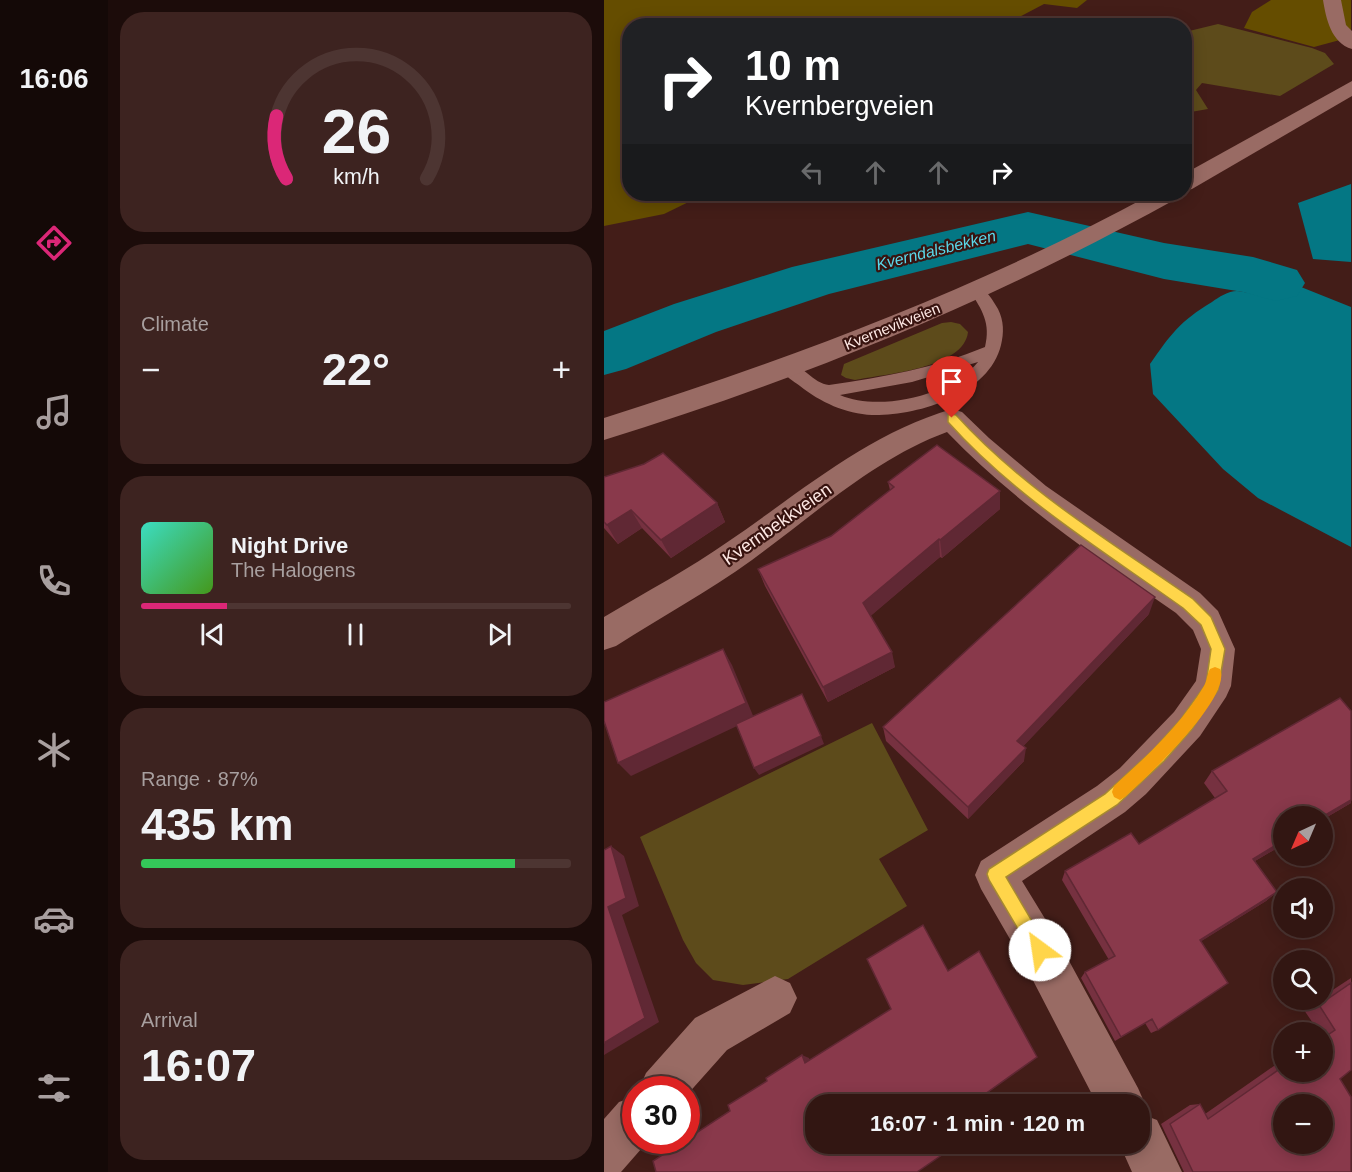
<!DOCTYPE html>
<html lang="en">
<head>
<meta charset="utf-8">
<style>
  :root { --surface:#321612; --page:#3d2320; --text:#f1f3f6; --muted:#a89f9f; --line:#4d3532; --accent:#db2777 }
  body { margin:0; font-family:Helvetica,sans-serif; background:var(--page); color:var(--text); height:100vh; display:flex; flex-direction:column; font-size:22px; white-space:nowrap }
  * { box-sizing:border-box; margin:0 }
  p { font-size:20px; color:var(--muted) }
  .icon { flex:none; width:33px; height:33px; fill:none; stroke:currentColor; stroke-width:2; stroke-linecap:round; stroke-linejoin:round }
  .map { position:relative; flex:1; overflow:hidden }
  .sheet { display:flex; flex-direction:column; gap:12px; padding:12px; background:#1c0c0a; width:496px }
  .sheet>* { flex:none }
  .top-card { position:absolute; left:18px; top:18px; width:570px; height:183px; border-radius:24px; box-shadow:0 3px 15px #0003,0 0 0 2px var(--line); background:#202124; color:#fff; overflow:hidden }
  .needle { width:39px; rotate:224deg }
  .fabs { position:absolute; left:669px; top:806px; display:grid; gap:12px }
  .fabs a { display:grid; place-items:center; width:60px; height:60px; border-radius:50%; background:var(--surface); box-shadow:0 3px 15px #0003,0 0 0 2px var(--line); font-size:30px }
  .speed { position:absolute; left:18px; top:1076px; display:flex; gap:12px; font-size:30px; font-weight:700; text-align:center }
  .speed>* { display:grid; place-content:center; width:78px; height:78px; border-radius:50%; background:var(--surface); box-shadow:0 3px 15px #0003,0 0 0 2px var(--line); line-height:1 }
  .speed .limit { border:9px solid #d22; background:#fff; color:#111 }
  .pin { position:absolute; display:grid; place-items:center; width:51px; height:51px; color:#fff; margin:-62px -26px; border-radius:50% 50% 50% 0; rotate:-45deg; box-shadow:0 0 6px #0007 }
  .pin .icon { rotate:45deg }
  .me { position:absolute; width:66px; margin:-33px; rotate:329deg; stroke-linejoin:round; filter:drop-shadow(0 0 4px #0008) }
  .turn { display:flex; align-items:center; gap:21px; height:126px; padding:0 24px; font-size:27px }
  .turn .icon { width:78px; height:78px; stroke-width:2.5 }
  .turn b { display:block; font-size:42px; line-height:51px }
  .lanes { display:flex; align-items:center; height:57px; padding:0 24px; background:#0003; justify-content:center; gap:30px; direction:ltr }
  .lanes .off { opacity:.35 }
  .big { font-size:45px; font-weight:700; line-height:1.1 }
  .sheet .card { flex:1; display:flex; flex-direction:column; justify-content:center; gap:9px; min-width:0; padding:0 21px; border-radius:24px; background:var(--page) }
  .sheet .dial { align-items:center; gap:0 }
  .dial svg { height:156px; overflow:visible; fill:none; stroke:var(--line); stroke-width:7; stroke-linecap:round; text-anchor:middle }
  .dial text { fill:var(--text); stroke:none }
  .song { display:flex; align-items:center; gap:18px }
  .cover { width:72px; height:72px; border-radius:9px; background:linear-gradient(135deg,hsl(170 70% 55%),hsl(100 70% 35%)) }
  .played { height:6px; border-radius:3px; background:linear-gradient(90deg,var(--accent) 20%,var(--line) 20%) }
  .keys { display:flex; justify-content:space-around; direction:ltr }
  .heat { display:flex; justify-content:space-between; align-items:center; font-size:33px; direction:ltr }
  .charge { height:9px; border-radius:4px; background:linear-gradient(90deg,#34c759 87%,var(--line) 0) }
  .trip { position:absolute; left:201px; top:1094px; width:345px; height:60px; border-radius:24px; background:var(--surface); box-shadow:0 3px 15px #0003,0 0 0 2px var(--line); font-weight:700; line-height:60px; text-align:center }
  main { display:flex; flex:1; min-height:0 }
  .tab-bar { display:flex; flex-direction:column; width:108px; justify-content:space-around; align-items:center; background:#140907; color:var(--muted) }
  .tab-bar .icon { width:42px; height:42px }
  .tab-bar .on { color:var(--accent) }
  .tab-bar b { font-size:27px; color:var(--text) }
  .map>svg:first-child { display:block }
  .green { fill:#5d4b1b }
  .forest { fill:#654d00 }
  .water { fill:#047784 }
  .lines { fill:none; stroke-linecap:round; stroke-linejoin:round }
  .river { fill:#047784; fill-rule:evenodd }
  .service { fill:#996b64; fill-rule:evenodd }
  .minor { fill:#996b64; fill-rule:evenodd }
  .secondary { fill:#996b64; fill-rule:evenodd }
  .wall { fill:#763140 }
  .shaded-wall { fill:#602834 }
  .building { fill:#89394b; stroke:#602834; stroke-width:1.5; fill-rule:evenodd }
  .route { fill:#ffd54a; stroke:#a68a30; stroke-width:1.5 }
  .slow { fill:#f59e0b }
  .labels { text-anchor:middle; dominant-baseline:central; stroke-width:4.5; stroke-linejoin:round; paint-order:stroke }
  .far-street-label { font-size:15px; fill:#fde7e3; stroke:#38130f }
  .far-water-label { font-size:16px; font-style:italic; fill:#5ad8ea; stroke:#38130f }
  .street-label { font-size:18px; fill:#fde7e3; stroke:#38130f }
</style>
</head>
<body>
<main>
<nav class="tab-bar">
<b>16:06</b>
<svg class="icon on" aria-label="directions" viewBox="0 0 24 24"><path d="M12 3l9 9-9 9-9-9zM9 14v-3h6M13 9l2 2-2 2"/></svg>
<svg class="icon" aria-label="music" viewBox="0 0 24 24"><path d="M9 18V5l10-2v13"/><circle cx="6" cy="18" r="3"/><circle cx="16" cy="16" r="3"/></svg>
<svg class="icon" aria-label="phone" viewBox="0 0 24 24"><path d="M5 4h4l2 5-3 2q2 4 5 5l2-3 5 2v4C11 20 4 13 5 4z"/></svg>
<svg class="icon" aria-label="climate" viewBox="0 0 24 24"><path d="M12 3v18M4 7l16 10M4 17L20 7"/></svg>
<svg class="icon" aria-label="car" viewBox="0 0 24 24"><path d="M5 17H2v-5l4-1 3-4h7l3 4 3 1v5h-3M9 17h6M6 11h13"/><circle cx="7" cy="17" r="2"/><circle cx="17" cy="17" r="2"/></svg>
<svg class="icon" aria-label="filters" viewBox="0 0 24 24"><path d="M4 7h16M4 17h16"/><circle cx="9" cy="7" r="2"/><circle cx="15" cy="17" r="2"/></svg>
</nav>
<section class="sheet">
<div class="card dial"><svg viewBox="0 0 100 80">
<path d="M14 69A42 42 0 1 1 86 69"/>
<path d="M14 69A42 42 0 0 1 9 37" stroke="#db2777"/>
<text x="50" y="56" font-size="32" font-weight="700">26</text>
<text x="50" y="72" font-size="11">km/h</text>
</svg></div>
<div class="card"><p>Climate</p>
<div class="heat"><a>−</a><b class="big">22°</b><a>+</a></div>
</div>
<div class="card">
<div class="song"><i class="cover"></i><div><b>Night Drive</b><p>The Halogens</p></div></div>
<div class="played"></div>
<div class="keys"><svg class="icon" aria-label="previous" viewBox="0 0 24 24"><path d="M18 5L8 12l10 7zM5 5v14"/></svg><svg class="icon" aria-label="pause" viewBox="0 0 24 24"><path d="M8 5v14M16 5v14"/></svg><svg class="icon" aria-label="next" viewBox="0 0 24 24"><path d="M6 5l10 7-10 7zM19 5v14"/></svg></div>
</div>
<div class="card"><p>Range · 87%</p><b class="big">435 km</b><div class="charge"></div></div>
<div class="card"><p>Arrival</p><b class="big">16:07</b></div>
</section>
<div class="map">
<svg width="748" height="1172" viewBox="0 0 748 1172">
  <rect width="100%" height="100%" fill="#431d18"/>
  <g class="green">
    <path d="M614 24 708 48 721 53 730 64 676 96 598 83 592 90 604 109 581 113V32Z"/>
    <path d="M398 194H473C451 208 421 202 398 194Z"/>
    <path d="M347 322 356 324 364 332C360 369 279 374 251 380L242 378 237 375 240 364 338 323Z"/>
    <path d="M268 723 324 830 275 859 303 906 184 979 139 985 109 980 92 963 79 940 36 837Z"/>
  </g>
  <g class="forest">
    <path d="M0 0H483L473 8 440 4 400 25 26 26V194H101L60 214 0 226Z"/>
    <path d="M667 0H747V37L710 47 640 28 648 12Z"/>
  </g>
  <g class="water">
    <path d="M747 184V262L709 259 694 203Z"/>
    <path d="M677 279 747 307V547L654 498 619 469 549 394 546 364C566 335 576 321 608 302 615 297 624 291 633 291 646 292 657 298 670 296L667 287Z"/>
  </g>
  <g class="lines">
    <path class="river" d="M424 212 560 243 649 257 693 270 701 283 693 296 672 301 639 292 560 279 424 244 225 294 112 332 22 369 0 375V331L70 304 188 267Z"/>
    <path class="service" d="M373 286C383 289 389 301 394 309 400 321 400 333 397 345 385 395 313 416 268 415 242 414 216 402 196 386 189 381 181 376 176 368L178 364C196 359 208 384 225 385 279 377 331 368 381 347 387 323 378 310 366 291ZM374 362C347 396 275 412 236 395L308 382Z"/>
    <g class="minor">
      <path d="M719 0H737L742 25 748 31V49C727 43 722 18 719 0Z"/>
      <path d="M348 409 358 412 385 438 442 486 596 593 614 611 631 649 627 686 622 697 596 736 542 794 521 812 418 881 451 935 534 1088 541 1104 537 1114 553 1120 578 1172H528L515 1143H536V1104H493L421 965 377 889 371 875 377 861 493 786 516 768 570 712 592 681 597 649 589 630 572 613C492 557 411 503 343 432 270 459 211 514 148 560 105 591 57 617 12 646L0 650V617C42 592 85 569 125 541 197 492 263 434 348 409Z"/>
      <path d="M171 976 186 983 193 998 186 1013 123 1050 82 1096V1089H35L42 1073 91 1018Z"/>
      <path d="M32 1096V1140H45L17 1172H0V1119L15 1102Z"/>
    </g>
    <g class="secondary">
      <path d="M748 81V96L588 189 580 191V174Z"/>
      <path d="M548 194H575L572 199C390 300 199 379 0 440V418C189 358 373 289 548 194Z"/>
    </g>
  </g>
  <g class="wall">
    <path d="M0 477 113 503 121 522 67 558 38 528 14 544 0 528Z"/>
    <path d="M284 482 396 509 338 558 336 557 266 616 291 667 224 702 161 586 154 569 227 536 286 490Z"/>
    <path d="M545 614 419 746 420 761 364 819 282 741 279 727Z"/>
    <path d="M747 711V803L718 820V816H680V844L651 861 673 892 662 901 597 941 554 1030 547 1033 541 1023 511 1041 477 978 481 972 505 960 458 880 461 871 535 844 611 798 600 783 608 771Z"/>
    <path d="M747 978V1070L736 1079 747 1172H580L557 1124 586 1105 596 1104 601 1114 680 1059V1071H718V1032H715L700 1010 716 999H718V997Z"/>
  </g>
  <g class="shaded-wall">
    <path d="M396 491V509L338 558 336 540Z"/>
    <path d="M113 503 121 522 67 558 57 540Z"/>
    <path d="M27 510 38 528 14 544 3 525Z"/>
    <path d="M335 539 336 557 262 620 259 603Z"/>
    <path d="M551 597 545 614 412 754 413 741Z"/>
    <path d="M119 649 128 665 150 718 27 776 14 763Z"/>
    <path d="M288 652 291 667 224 702 219 687Z"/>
    <path d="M217 736 220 744 155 775 150 768Z"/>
    <path d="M422 748 420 761 364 819V807Z"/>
    <path d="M747 800V803L718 820V817Z"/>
    <path d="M680 840V844L639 868 649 859Z"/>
    <path d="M7 846 20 856 35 906 18 915 55 1022 0 1055 4 907Z"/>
    <path d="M673 892 662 901 588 947 596 940Z"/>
    <path d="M198 1055 205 1058 208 1065 201 1063Z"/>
    <path d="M433 1057 368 1104H367Z"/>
  </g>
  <g class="building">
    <path d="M333 445 396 491 336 540 335 539 259 603 288 652 219 687 154 569 227 536 290 487 284 482Z"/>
    <path d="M59 453 113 503 57 540 27 510 3 525 0 522V477L40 464Z"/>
    <path d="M477 545 551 597 413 741 422 748 364 807 279 727Z"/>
    <path d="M119 649 142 703 14 763 0 721V702Z"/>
    <path d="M198 694 217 736 150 768 132 724Z"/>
    <path d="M736 698 747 711V800L718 817V816H680V840L649 859 673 892 596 940 624 983 554 1030 548 1019 517 1037 481 972 511 956 461 871 527 833 535 844 623 791 608 771Z"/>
    <path d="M7 846 22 898 4 907 41 1018 0 1043V850Z"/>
    <path d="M319 925 344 971 375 951 433 1057 367 1104H212V1143H341L345 1150 313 1172H52L49 1161 126 1111 124 1105 163 1081 162 1078 198 1055 201 1063 287 1009 263 959Z"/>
    <path d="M747 983V1070L736 1079 747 1097V1172H589L566 1124 596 1104 604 1119 680 1066V1071H718V1039L731 1030 715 1005ZM680 1104H718V1143H680Z"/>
  </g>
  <path class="route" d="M348 414 352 415C420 490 507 542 589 599L607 617 621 649 614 690 588 729 560 761 513 805 402 877 445 950 442 956 436 958 430 956 385 880 383 874 385 869 501 794 549 750 577 719 602 684 607 649 597 625 579 608C498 550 411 497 344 422V415Z"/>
  <path class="slow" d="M611 667 616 669C629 697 542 778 521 797L516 800 510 797 508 792 510 786C543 756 577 725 600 686 603 681 603 674 606 669Z"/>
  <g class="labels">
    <g class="far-street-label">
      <text transform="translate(288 326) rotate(-22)">Kvernevikveien</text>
    </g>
    <g class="far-water-label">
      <text transform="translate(332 250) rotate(-14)">Kverndalsbekken</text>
    </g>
    <g class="street-label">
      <text transform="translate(173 524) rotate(-35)">Kvernbekkveien</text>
    </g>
  </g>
</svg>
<div class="fabs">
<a><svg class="needle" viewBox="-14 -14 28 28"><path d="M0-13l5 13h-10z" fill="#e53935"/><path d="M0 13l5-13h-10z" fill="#a89f9f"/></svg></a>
<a><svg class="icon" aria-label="sound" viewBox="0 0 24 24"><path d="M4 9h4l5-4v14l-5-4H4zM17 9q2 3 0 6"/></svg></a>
<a><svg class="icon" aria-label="search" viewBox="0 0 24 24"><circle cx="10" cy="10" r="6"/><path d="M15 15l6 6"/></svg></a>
<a>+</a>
<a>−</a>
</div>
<div class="speed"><div class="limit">30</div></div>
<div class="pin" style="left:348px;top:418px;background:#d93025"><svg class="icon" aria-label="arrive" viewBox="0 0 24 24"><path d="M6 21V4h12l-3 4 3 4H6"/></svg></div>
<svg class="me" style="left:436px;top:950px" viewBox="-20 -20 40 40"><circle r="19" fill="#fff"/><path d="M0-13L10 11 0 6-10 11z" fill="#ffd54a"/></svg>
<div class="trip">16:07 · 1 min · 120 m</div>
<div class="top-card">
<div class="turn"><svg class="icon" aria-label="right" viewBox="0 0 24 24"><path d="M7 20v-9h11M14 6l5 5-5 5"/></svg><div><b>10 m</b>Kvernbergveien</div></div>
<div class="lanes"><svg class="icon off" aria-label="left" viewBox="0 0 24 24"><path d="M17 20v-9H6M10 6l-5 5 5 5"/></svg><svg class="icon off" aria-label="ahead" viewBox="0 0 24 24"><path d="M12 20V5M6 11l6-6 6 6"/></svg><svg class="icon off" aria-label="ahead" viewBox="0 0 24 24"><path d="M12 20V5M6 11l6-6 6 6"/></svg><svg class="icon" aria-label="right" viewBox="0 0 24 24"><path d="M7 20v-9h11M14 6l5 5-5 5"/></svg></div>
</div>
</div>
</main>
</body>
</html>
